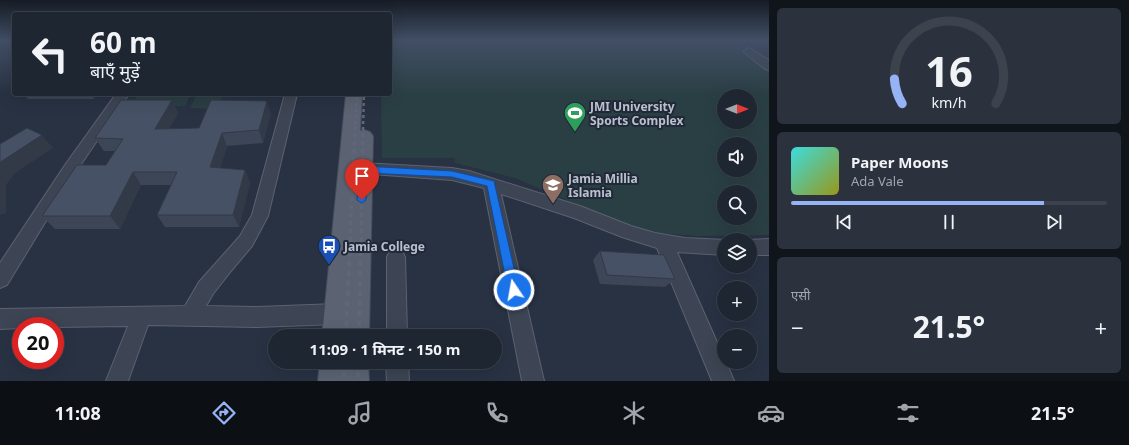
<!DOCTYPE html>
<html lang="hi">
<head>
<meta charset="utf-8">
<style>
  :root { --surface:#1e2632; --page:#2b323e; --text:#f1f3f6; --muted:#a1a5ac; --line:#3c434d; --accent:#96b3f6 }
  body { margin:0; font-family:"Noto Sans","Noto Sans Devanagari",sans-serif; background:var(--page); color:var(--text); height:100vh; display:flex; flex-direction:column; font-size:15px; white-space:nowrap }
  * { box-sizing:border-box; margin:0 }
  p { font-size:13px; color:var(--muted) }
  .icon { flex:none; width:22px; height:22px; fill:none; stroke:currentColor; stroke-width:2; stroke-linecap:round; stroke-linejoin:round }
  .map { position:relative; flex:1; overflow:hidden }
  .panel { display:flex; flex-direction:column; gap:8px; padding:8px; background:#10151c; width:360px }
  .panel>* { flex:none }
  .top-card { position:absolute; left:12px; top:12px; width:380px; height:84px; border-radius:4px; box-shadow:0 4px 16px #0002,0 0 0 1px var(--line); background:#1e2632; color:var(--text); overflow:hidden }
  .needle { width:26px; rotate:90deg }
  .buttons { position:absolute; left:717px; top:89px; display:grid; gap:8px }
  .buttons a { display:grid; place-items:center; width:40px; height:40px; border-radius:50%; background:var(--surface); box-shadow:0 4px 16px #0002,0 0 0 1px var(--line); font-size:20px }
  .speed { position:absolute; left:12px; top:317px; display:flex; gap:8px; font-size:20px; font-weight:700; text-align:center }
  .speed>* { display:grid; place-content:center; width:52px; height:52px; border-radius:50%; background:var(--surface); box-shadow:0 4px 16px #0002,0 0 0 1px var(--line); line-height:1 }
  .speed .limit { border:6px solid #d22; background:#fff; color:#111 }
  .pin { position:absolute; display:grid; place-items:center; width:34px; height:34px; color:#fff; margin:-41px -17px; border-radius:50% 50% 50% 0; rotate:-45deg; box-shadow:0 0 4px #0007 }
  .pin .icon { rotate:45deg }
  .me { position:absolute; width:44px; margin:-22px; rotate:348deg; stroke-linejoin:round; filter:drop-shadow(0 0 3px #0008) }
  .turn { display:flex; align-items:center; gap:14px; height:84px; padding:0 12px; font-size:18px }
  .turn .icon { width:52px; height:52px; stroke-width:2.5 }
  .turn b { display:block; font-size:28px; line-height:34px }
  .big { font-size:30px; font-weight:700; line-height:1.1 }
  .panel .card { flex:1; display:flex; flex-direction:column; justify-content:center; gap:6px; min-width:0; padding:0 14px; border-radius:6px; background:var(--page) }
  .panel .dial { align-items:center; gap:0 }
  .dial svg { height:104px; overflow:visible; fill:none; stroke:var(--line); stroke-width:7; stroke-linecap:round; text-anchor:middle }
  .dial text { fill:var(--text); stroke:none }
  .song { display:flex; align-items:center; gap:12px }
  .cover { width:48px; height:48px; border-radius:6px; background:linear-gradient(135deg,hsl(180 70% 55%),hsl(60 70% 35%)) }
  .played { height:4px; border-radius:2px; background:linear-gradient(90deg,var(--accent) 80%,var(--line) 80%) }
  .keys { display:flex; justify-content:space-around; direction:ltr }
  .heat { display:flex; justify-content:space-between; align-items:center; font-size:22px; direction:ltr }
  .trip { position:absolute; left:268px; top:329px; width:234px; height:40px; border-radius:20px; background:var(--surface); box-shadow:0 4px 16px #0002,0 0 0 1px var(--line); font-weight:700; line-height:40px; text-align:center }
  .tabs { display:flex; height:64px; justify-content:space-around; align-items:center; background:#0c0f14; color:var(--muted) }
  .tabs .icon { width:28px; height:28px }
  .tabs .current { color:var(--accent) }
  .tabs b { font-size:18px; color:var(--text) }
  main { display:flex; flex:1; min-height:0 }
  .map>svg:first-child { display:block }
  .green { fill:#2a3f44; fill-rule:evenodd }
  .lines { fill:none; stroke-linecap:round; stroke-linejoin:round }
  .minor-casing { stroke:#5b6270; stroke-width:2 }
  .major-casing { stroke:#464d5c; stroke-width:2 }
  .minor { fill:#3d4453; fill-rule:evenodd }
  .major { fill:#5b6373; fill-rule:evenodd }
  .rail-far2 { stroke:#5f687a; stroke-width:2.5; stroke-dasharray:3 3; stroke-linecap:butt }
  .rail-far1 { stroke:#5f687a; stroke-width:3; stroke-dasharray:4 4; stroke-linecap:butt }
  .rail { stroke:#5f687a; stroke-width:3.5; stroke-dasharray:5 5; stroke-linecap:butt }
  .wall { fill:#3d4657 }
  .shaded-wall { fill:#323947 }
  .building { fill:#475165; stroke:#323947 }
  .route { fill:#1a73e8; stroke:#114b97 }
  .labels { text-anchor:middle; dominant-baseline:central; stroke-width:4; stroke-linejoin:round; paint-order:stroke }
  .poi-label { font-size:12px; font-weight:bold; fill:#bac0cd; stroke:#212939; text-anchor:start }
</style>
</head>
<body>
<main>
<div class="map">
<svg width="769" height="381" viewBox="0 0 769 381">
  <rect width="100%" height="100%" fill="#283243"/>
  <g class="green">
    <path d="M732 42 769 69V235L698 236 658 233 619 222 515 178 455 163V158H382L381 94H390V43ZM724 96H750V122H724ZM724 144H750V170H724ZM724 192H750V218H724Z"/>
    <path d="M141 94H191L185 106 145 107 128 104Z"/>
    <path d="M197 94H223L217 109 190 108Z"/>
  </g>
  <g class="lines">
    <g class="minor-casing">
      <g id="minor">
        <path d="M749 48 769 60V70L765 69 745 53 743 51Z"/>
        <path d="M116 94H129L75 173 7 285 0 288V263L65 165Z"/>
        <path d="M285 94H297L268 216 252 246 231 271 213 294 206 306 257 307 337 304 344 307 347 314 344 321 337 324 257 327 148 325 128 381H106L128 326 55 327V326H21V328L0 329V309L185 306 199 282 240 236 252 215Z"/>
        <path d="M363 163 452 168 469 171 580 206 631 226 655 233 685 238 726 240H724V255L677 252 724 358V362H726L734 381H712L657 248 622 237 574 218 501 194 544 381H522L484 188 452 180 358 173 355 169 358 165Z"/>
        <path d="M769 239V255H750V240H748Z"/>
        <path d="M396 249 402 251 405 257 407 336H387V257L390 251Z"/>
        <path d="M386 362H408L409 381H387Z"/>
      </g>
    </g>
    <g class="major-casing">
      <g id="major">
        <path d="M346 94H362L360 131 364 130 370 132 373 136 369 336H322Z"/>
        <path d="M320 362H368L369 381H318Z"/>
      </g>
    </g>
    <use href="#minor" class="minor"/>
    <use href="#major" class="major"/>
    <g class="rail-far2">
      <path d="M355 130 357 94"/>
      <path d="M363 130 364 94"/>
    </g>
    <g class="rail-far1">
      <path d="M350 241 355 129"/>
      <path d="M361 241 363 129"/>
    </g>
    <g class="rail">
      <path d="M346 336 350 240"/>
      <path d="M359 336 361 240"/>
      <path d="M344 362V381"/>
      <path d="M358 362V381"/>
    </g>
  </g>
  <g class="wall">
    <path d="M24 94H97L94 99H28Z"/>
    <path d="M172 100 178 113 169 129 199 128 271 114 263 143 227 146 220 168 245 170 250 183 239 227H165L157 215 171 185H141L120 229H55L42 216 106 165 115 151H104L95 138Z"/>
    <path d="M600 251 675 279 665 287 600 284 593 260Z"/>
  </g>
  <g class="shaded-wall">
    <path d="M91 94H97L94 99Z"/>
    <path d="M172 100 178 113 162 142 155 129Z"/>
    <path d="M267 101 271 114 263 143 259 130Z"/>
    <path d="M222 133 227 146 216 180 210 167Z"/>
    <path d="M42 135 53 148 15 173 6 185V213L0 215V163L2 161Z"/>
    <path d="M245 170 250 183 239 227 233 215Z"/>
    <path d="M133 172 141 185 120 229 110 216Z"/>
  </g>
  <g class="building">
    <path d="M121 100H172L155 129 199 128 211 100 267 101 259 130 222 133 210 167 245 170 233 215H157L177 172H133L110 216H42L77 165H106L123 139 95 138Z"/>
    <path d="M27 128 42 135 2 161 0 163V144Z"/>
    <path d="M600 251 664 255 675 279 607 275Z"/>
  </g>
  <linearGradient id="sky" x2="0" y2="1"><stop stop-color="#161c25"/><stop offset="0.43" stop-color="#424f66"/><stop offset="1" stop-color="#424f66" stop-opacity="0"/></linearGradient>
  <rect width="769" height="94" fill="url(#sky)"/>
  <path class="route" d="M363 166 452 171 494 181 519 290 517 293 514 295 510 293 508 290 487 186 452 177 367 173 366 200 362 203 357 200 359 169Z"/>
  <defs>
    <g id="stadium-pin" transform="scale(1.15)"><path d="M0 17L-7.5 6A9.5 9.5 0 1 1 7.5 6Z" fill="#2e9e5b" stroke="#212939"/><path d="M0-5a6.5 5 0 1 0 0 10a6.5 5 0 1 0 0-10ZM-3.5-1.8h7v3.6h-7Z" fill="#fff"/></g>
    <g id="university-pin" transform="scale(1.15)"><path d="M0 17L-7.5 6A9.5 9.5 0 1 1 7.5 6Z" fill="#8d6e63" stroke="#212939"/><path d="M0-5L7-2L0 1L-7-2ZM-4 1L0 2.5L4 1V4Q0 6-4 4Z" fill="#fff"/></g>
    <g id="bus-pin" transform="scale(1.15)"><path d="M0 17L-7.5 6A9.5 9.5 0 1 1 7.5 6Z" fill="#1a4fb4" stroke="#212939"/><path d="M-5-6H5V4H4V6H2V4H-2V6H-4V4H-5ZM-3.5-4V0h7V-4ZM-3.5 1.2v1.5H-2V1.2ZM2 1.2v1.5H3.5V1.2Z" fill="#fff"/></g>
  </defs>
  <g fill-rule="evenodd">
    <use href="#stadium-pin" x="575" y="113"/>
    <use href="#university-pin" x="553" y="185"/>
    <use href="#bus-pin" x="329" y="246"/>
  </g>
  <g class="labels">
    <g class="poi-label">
      <text x="590" y="106">JMI University<tspan x="590" dy="14">Sports Complex</tspan></text>
      <text x="568" y="178">Jamia Millia<tspan x="568" dy="14">Islamia</tspan></text>
      <text x="344" y="246">Jamia College</text>
    </g>
  </g>
</svg>
<div class="buttons">
<a><svg class="needle" viewBox="-14 -14 28 28"><path d="M0-13l5 13h-10z" fill="#e53935"/><path d="M0 13l5-13h-10z" fill="#a1a5ac"/></svg></a>
<a><svg class="icon" aria-label="sound" viewBox="0 0 24 24"><path d="M4 9h4l5-4v14l-5-4H4zM17 9q2 3 0 6"/></svg></a>
<a><svg class="icon" aria-label="search" viewBox="0 0 24 24"><circle cx="10" cy="10" r="6"/><path d="M15 15l6 6"/></svg></a>
<a><svg class="icon" aria-label="layers" viewBox="0 0 24 24"><path d="M12 4l9 5-9 5-9-5zM3 14l9 5 9-5"/></svg></a>
<a>+</a>
<a>−</a>
</div>
<div class="speed"><div class="limit">20</div></div>
<div class="pin" style="left:362px;top:200px;background:#d93025"><svg class="icon" aria-label="arrive" viewBox="0 0 24 24"><path d="M6 21V4h12l-3 4 3 4H6"/></svg></div>
<svg class="me" style="left:514px;top:290px" viewBox="-20 -20 40 40"><circle r="17" fill="#1a73e8" stroke="#fff" stroke-width="3"/><path d="M0-11L8 9 0 5-8 9z" fill="#fff"/></svg>
<div class="trip">11:09 · 1 मिनट · 150 m</div>
<div class="top-card">
<div class="turn"><svg class="icon" aria-label="left" viewBox="0 0 24 24"><path d="M17 20v-9H6M10 6l-5 5 5 5"/></svg><div><b>60 m</b>बाएँ मुड़ें</div></div>
</div>
</div>
<section class="panel">
<div class="card dial"><svg viewBox="0 0 100 80">
<path d="M14 69A42 42 0 1 1 86 69"/>
<path d="M14 69A42 42 0 0 1 8 50" stroke="#96b3f6"/>
<text x="50" y="56" font-size="32" font-weight="700">16</text>
<text x="50" y="72" font-size="11">km/h</text>
</svg></div>
<div class="card">
<div class="song"><i class="cover"></i><div><b>Paper Moons</b><p>Ada Vale</p></div></div>
<div class="played"></div>
<div class="keys"><svg class="icon" aria-label="previous" viewBox="0 0 24 24"><path d="M18 5L8 12l10 7zM5 5v14"/></svg><svg class="icon" aria-label="pause" viewBox="0 0 24 24"><path d="M8 5v14M16 5v14"/></svg><svg class="icon" aria-label="next" viewBox="0 0 24 24"><path d="M6 5l10 7-10 7zM19 5v14"/></svg></div>
</div>
<div class="card"><p>एसी</p>
<div class="heat"><a>−</a><b class="big">21.5°</b><a>+</a></div>
</div>
</section>
</main>
<nav class="tabs">
<b>11:08</b>
<svg class="icon current" aria-label="directions" viewBox="0 0 24 24"><path d="M12 3l9 9-9 9-9-9zM9 14v-3h6M13 9l2 2-2 2"/></svg>
<svg class="icon" aria-label="music" viewBox="0 0 24 24"><path d="M9 18V5l10-2v13"/><circle cx="6" cy="18" r="3"/><circle cx="16" cy="16" r="3"/></svg>
<svg class="icon" aria-label="phone" viewBox="0 0 24 24"><path d="M5 4h4l2 5-3 2q2 4 5 5l2-3 5 2v4C11 20 4 13 5 4z"/></svg>
<svg class="icon" aria-label="climate" viewBox="0 0 24 24"><path d="M12 3v18M4 7l16 10M4 17L20 7"/></svg>
<svg class="icon" aria-label="car" viewBox="0 0 24 24"><path d="M5 17H2v-5l4-1 3-4h7l3 4 3 1v5h-3M9 17h6M6 11h13"/><circle cx="7" cy="17" r="2"/><circle cx="17" cy="17" r="2"/></svg>
<svg class="icon" aria-label="filters" viewBox="0 0 24 24"><path d="M4 7h16M4 17h16"/><circle cx="9" cy="7" r="2"/><circle cx="15" cy="17" r="2"/></svg>
<b>21.5°</b>
</nav>
</body>
</html>
